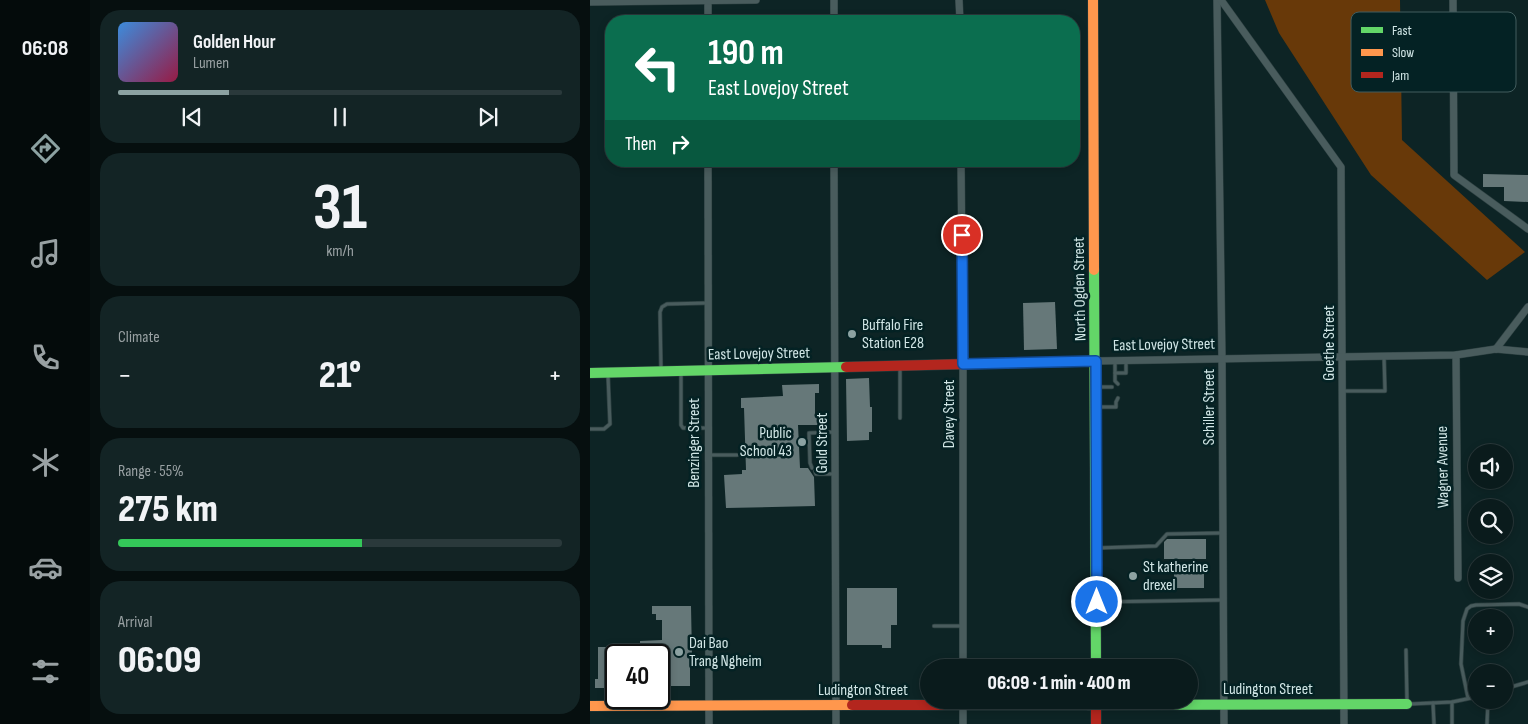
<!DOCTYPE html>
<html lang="en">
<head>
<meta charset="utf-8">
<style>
  :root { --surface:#0a1b1c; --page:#132425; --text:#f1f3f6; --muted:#99a1a3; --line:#2a393b; --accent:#8ca2a2 }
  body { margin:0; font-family:"Sofia Sans Condensed",sans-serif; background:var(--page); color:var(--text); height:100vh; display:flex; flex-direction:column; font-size:19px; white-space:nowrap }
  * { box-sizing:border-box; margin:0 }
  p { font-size:16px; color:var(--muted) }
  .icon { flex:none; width:28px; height:28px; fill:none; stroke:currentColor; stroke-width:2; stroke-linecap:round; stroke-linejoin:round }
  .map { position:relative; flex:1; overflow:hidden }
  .side { display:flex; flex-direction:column; gap:10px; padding:10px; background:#060f0f; width:500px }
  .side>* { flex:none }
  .banner { position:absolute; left:15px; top:15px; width:475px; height:152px; border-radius:20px; box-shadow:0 2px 8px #0003,0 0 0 1px var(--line); background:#0b6e4f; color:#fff; overflow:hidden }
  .tools { position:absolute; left:878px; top:444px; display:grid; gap:10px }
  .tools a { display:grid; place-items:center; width:45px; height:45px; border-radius:50%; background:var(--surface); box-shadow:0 2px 8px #0003,0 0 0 1px var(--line); font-size:25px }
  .speed { position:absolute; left:15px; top:644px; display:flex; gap:10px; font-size:25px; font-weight:700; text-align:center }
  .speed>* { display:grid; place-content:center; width:65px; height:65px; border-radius:50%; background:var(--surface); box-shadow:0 2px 8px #0003,0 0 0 1px var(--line); line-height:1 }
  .speed .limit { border:2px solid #111; border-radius:8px; background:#fff; color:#111 }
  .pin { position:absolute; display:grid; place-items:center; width:42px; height:42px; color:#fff; margin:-21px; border:2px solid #fff; border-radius:50%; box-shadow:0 1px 5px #0007 }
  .me { position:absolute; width:55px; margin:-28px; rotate:0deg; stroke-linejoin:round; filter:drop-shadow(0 0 4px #0008) }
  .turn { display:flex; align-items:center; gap:18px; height:105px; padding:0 20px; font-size:22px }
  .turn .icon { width:65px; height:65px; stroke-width:2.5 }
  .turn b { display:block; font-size:35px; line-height:42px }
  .then { display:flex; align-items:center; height:48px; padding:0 20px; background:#0003; gap:10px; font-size:19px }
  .big { font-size:38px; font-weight:800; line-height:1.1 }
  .side .tile { flex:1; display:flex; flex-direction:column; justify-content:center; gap:8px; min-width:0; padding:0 18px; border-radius:20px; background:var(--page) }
  .side .dial { align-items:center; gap:0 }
  .dial b { font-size:65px; line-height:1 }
  .song { display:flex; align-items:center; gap:15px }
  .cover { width:60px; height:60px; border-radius:8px; background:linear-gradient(135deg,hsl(210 70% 55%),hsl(340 70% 35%)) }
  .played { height:5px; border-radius:2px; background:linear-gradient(90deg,var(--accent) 25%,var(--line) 25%) }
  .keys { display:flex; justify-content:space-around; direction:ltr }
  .heat { display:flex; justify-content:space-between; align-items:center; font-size:28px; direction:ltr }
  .charge { height:8px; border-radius:4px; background:linear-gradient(90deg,#34c759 55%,var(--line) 0) }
  .trip { position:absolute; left:330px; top:659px; width:278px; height:50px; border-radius:25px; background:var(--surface); box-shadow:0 2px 8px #0003,0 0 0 1px var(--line); font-weight:800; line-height:50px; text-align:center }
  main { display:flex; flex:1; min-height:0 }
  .dock { display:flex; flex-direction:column; width:90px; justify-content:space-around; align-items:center; background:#040b0b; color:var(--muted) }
  .dock .icon { width:35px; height:35px }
  .dock .on { color:var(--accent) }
  .dock b { font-size:22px; color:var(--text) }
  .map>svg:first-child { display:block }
  .green { fill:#43260a }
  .forest { fill:#683909 }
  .building { fill:#667879 }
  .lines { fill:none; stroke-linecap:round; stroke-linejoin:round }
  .lane-casing { stroke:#2e4142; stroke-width:4.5 }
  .street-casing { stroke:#2e4142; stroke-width:8 }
  .fast-casing { stroke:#2e4142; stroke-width:11 }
  .slow-casing { stroke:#2e4142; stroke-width:11 }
  .jam-casing { stroke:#2e4142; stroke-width:11 }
  .lane { stroke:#495c5d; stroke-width:3 }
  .street { stroke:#495c5d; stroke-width:7 }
  .fast { stroke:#63d668; stroke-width:10 }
  .slow { stroke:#ff974d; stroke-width:10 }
  .jam { stroke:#b3261e; stroke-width:10 }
  .route-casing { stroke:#114b97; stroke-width:12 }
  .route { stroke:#1a73e8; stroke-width:9 }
  .poi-dot { fill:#8ca2a2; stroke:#042224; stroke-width:2 }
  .labels { text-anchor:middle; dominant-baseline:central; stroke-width:5; stroke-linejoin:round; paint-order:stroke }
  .street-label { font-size:16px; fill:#d1e6e6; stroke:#042224 }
  .poi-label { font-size:16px; fill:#d1e6e6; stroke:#042224; text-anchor:start }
  .key { fill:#042224; stroke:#425d5e; stroke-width:1 }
  .key-label { font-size:14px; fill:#d1e6e6 }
</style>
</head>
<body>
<main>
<nav class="dock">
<b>06:08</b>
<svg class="icon on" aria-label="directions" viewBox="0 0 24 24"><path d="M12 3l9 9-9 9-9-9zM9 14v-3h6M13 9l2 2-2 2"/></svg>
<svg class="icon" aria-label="music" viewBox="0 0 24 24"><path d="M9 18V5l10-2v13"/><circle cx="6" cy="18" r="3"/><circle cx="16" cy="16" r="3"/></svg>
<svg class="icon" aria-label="phone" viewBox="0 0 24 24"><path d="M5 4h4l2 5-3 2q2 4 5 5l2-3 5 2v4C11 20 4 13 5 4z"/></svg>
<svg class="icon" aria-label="climate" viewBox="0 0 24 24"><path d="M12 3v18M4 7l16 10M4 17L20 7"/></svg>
<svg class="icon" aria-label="car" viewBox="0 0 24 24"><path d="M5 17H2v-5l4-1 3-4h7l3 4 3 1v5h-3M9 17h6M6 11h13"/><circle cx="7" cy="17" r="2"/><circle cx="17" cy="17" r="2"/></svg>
<svg class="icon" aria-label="filters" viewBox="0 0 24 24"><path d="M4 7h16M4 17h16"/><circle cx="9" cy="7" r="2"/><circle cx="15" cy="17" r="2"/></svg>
</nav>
<section class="side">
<div class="tile">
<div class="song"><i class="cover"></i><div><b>Golden Hour</b><p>Lumen</p></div></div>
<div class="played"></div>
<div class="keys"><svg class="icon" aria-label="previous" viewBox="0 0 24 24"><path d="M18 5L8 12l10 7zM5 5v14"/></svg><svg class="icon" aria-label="pause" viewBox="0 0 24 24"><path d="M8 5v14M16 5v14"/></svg><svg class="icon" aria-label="next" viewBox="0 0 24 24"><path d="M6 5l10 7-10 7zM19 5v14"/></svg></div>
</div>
<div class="tile dial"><b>31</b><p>km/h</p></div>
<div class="tile"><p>Climate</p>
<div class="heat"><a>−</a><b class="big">21°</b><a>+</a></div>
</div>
<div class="tile"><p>Range · 55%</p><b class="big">275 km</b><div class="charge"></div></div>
<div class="tile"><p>Arrival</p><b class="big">06:09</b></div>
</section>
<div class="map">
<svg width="938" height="724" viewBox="0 0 938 724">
  <rect width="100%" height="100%" fill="#0d2425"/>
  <rect class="green" x="484" y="109" width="3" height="34"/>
  <path class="forest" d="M675 0H810L812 140 935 252 897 280 781 175 689 33Z"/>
  <g class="building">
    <path d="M893 174 938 175V202L914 201V187H893Z"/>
    <path d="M465 302 467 349 434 350 433 303Z"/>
    <path d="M279 378 280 407H282V432H279V440L257 441 256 379Z"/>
    <path d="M229 384V393H225V416H229V425H208L210 468H218L224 477 225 506 136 508 134 475 152 474V470H156L154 408H151V398L193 396 192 385Z"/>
    <path d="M577 539H616V559H574V542Z"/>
    <path d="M614 573V588H587V582H584V574Z"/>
    <path d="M257 588H307V625H301V648H292V645H257Z"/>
    <path d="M62 606H101L102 656H100V686H75V679H80V656L50 655V641L72 640V620H66V614H62Z"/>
    <path d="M8 647H30V655H26V688H22V691H16V688H5V679H8Z"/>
  </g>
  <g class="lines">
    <g class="lane-casing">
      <g id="lane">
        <path d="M525 361V381L528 384"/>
        <path d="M71 370 70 312 72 307 77 304 118 303"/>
        <path d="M525 373H536V362"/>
        <path d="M91 374V425L93 428H118"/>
        <path d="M506 387H522"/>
        <path d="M753 391H795L794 356"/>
        <path d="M506 407H526V402L528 398"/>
        <path d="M310 418V367"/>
        <path d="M0 429H14L20 424 18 375"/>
        <path d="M119 455H147"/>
        <path d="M222 468 220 463 219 433 245 432"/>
        <path d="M225 471 226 474H245"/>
        <path d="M507 548 566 546 577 534 632 533"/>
        <path d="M507 602 632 600"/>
        <path d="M344 626H373"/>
        <path d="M816 650 817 701"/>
        <path d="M914 689 938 682"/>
        <path d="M878 698 871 664 873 621 877 609 881 606 886 605 929 604 938 607"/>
        <path d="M862 702V724"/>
        <path d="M843 703 844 724"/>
        <path d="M820 704 862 702 886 697"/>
        <path d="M897 724 898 700"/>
      </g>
    </g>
    <g class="street-casing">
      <g id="street">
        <path d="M118 0V21"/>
        <path d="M244 0V21"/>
        <path d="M369 0 370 21"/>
        <path d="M627 0 632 359 634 724"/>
        <path d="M631 0 751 167 754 724"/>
        <path d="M863 0 864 175 938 229"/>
        <path d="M0 2 166 0"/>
        <path d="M118 161 119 724"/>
        <path d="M244 161 246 724"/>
        <path d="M371 161 373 364V668"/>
        <path d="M906 349 938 307"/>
        <path d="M866 355 868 578"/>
        <path d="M506 361 866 355 906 349 938 352"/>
        <path d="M373 724V700"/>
      </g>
    </g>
    <g class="fast-casing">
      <g id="fast">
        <path d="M504 270 506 668"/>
        <path d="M0 373 256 367"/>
        <path d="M499 705 817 704"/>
      </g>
    </g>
    <g class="slow-casing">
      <g id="slow">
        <path d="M503 0 504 270"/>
        <path d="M0 706 262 705"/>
      </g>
    </g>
    <g class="jam-casing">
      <g id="jam">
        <path d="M256 367 506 361"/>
        <path d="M506 700V724"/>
        <path d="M262 705H499"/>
      </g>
    </g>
    <use href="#lane" class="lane"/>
    <use href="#street" class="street"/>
    <use href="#fast" class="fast"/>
    <use href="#slow" class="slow"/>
    <use href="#jam" class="jam"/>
  </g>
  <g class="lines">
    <g class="route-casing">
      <path id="route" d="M372 235 373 364 506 361 507 602"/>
    </g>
    <use href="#route" class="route"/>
  </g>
  <g class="poi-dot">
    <circle cx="262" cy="334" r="5"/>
    <circle cx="212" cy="442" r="5"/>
    <circle cx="543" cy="576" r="5"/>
    <circle cx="89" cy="652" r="5"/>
  </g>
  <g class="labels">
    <g class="street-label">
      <text transform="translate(490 289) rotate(-91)">North Ogden Street</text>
      <text transform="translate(739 343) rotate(-90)">Goethe Street</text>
      <text transform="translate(574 345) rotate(-1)">East Lovejoy Street</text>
      <text transform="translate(169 354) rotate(-1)">East Lovejoy Street</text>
      <text transform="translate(619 407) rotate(-90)">Schiller Street</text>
      <text transform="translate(359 414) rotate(-90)">Davey Street</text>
      <text transform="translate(104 443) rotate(-90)">Benzinger Street</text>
      <text transform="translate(232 443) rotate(-90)">Gold Street</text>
      <text transform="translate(853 467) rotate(-91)">Wagner Avenue</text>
      <text x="678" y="689">Ludington Street</text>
      <text x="273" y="690">Ludington Street</text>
    </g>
    <g class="poi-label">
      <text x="272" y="325">Buffalo Fire<tspan x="272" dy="18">Station E28</tspan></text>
      <text x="202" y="433" text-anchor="end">Public<tspan x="202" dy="18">School 43</tspan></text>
      <text x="553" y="567">St katherine<tspan x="553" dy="18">drexel</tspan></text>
      <text x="99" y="643">Dai Bao<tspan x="99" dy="18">Trang Ngheim</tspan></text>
    </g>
  </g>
  <rect x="761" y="12" width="165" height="80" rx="8" class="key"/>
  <rect x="771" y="27" width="22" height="6" fill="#63d668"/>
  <rect x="771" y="49" width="22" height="7" fill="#ff974d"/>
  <rect x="771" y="72" width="22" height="6" fill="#b3261e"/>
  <g class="key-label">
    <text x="802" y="35">Fast</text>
    <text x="802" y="57">Slow</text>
    <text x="802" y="80">Jam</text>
  </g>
</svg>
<div class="tools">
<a><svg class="icon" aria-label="sound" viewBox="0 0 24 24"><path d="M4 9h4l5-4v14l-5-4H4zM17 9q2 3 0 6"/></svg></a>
<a><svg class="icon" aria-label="search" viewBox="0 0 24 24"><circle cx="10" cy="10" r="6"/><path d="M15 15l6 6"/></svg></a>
<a><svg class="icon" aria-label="layers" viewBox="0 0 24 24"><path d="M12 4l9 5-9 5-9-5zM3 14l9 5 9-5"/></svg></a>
<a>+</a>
<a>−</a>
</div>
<div class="speed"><div class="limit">40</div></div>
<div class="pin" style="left:372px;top:235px;background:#d93025"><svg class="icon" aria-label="arrive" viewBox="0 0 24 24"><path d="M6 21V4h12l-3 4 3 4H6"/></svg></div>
<svg class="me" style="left:507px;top:602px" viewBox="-20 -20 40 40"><circle r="17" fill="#1a73e8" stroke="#fff" stroke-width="3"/><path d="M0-11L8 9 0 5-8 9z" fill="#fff"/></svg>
<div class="trip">06:09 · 1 min · 400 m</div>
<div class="banner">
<div class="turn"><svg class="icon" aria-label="left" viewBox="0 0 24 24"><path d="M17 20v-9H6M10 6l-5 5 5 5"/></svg><div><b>190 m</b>East Lovejoy Street</div></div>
<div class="then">Then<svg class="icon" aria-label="right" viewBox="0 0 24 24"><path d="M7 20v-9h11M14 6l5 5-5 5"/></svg></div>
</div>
</div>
</main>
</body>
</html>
